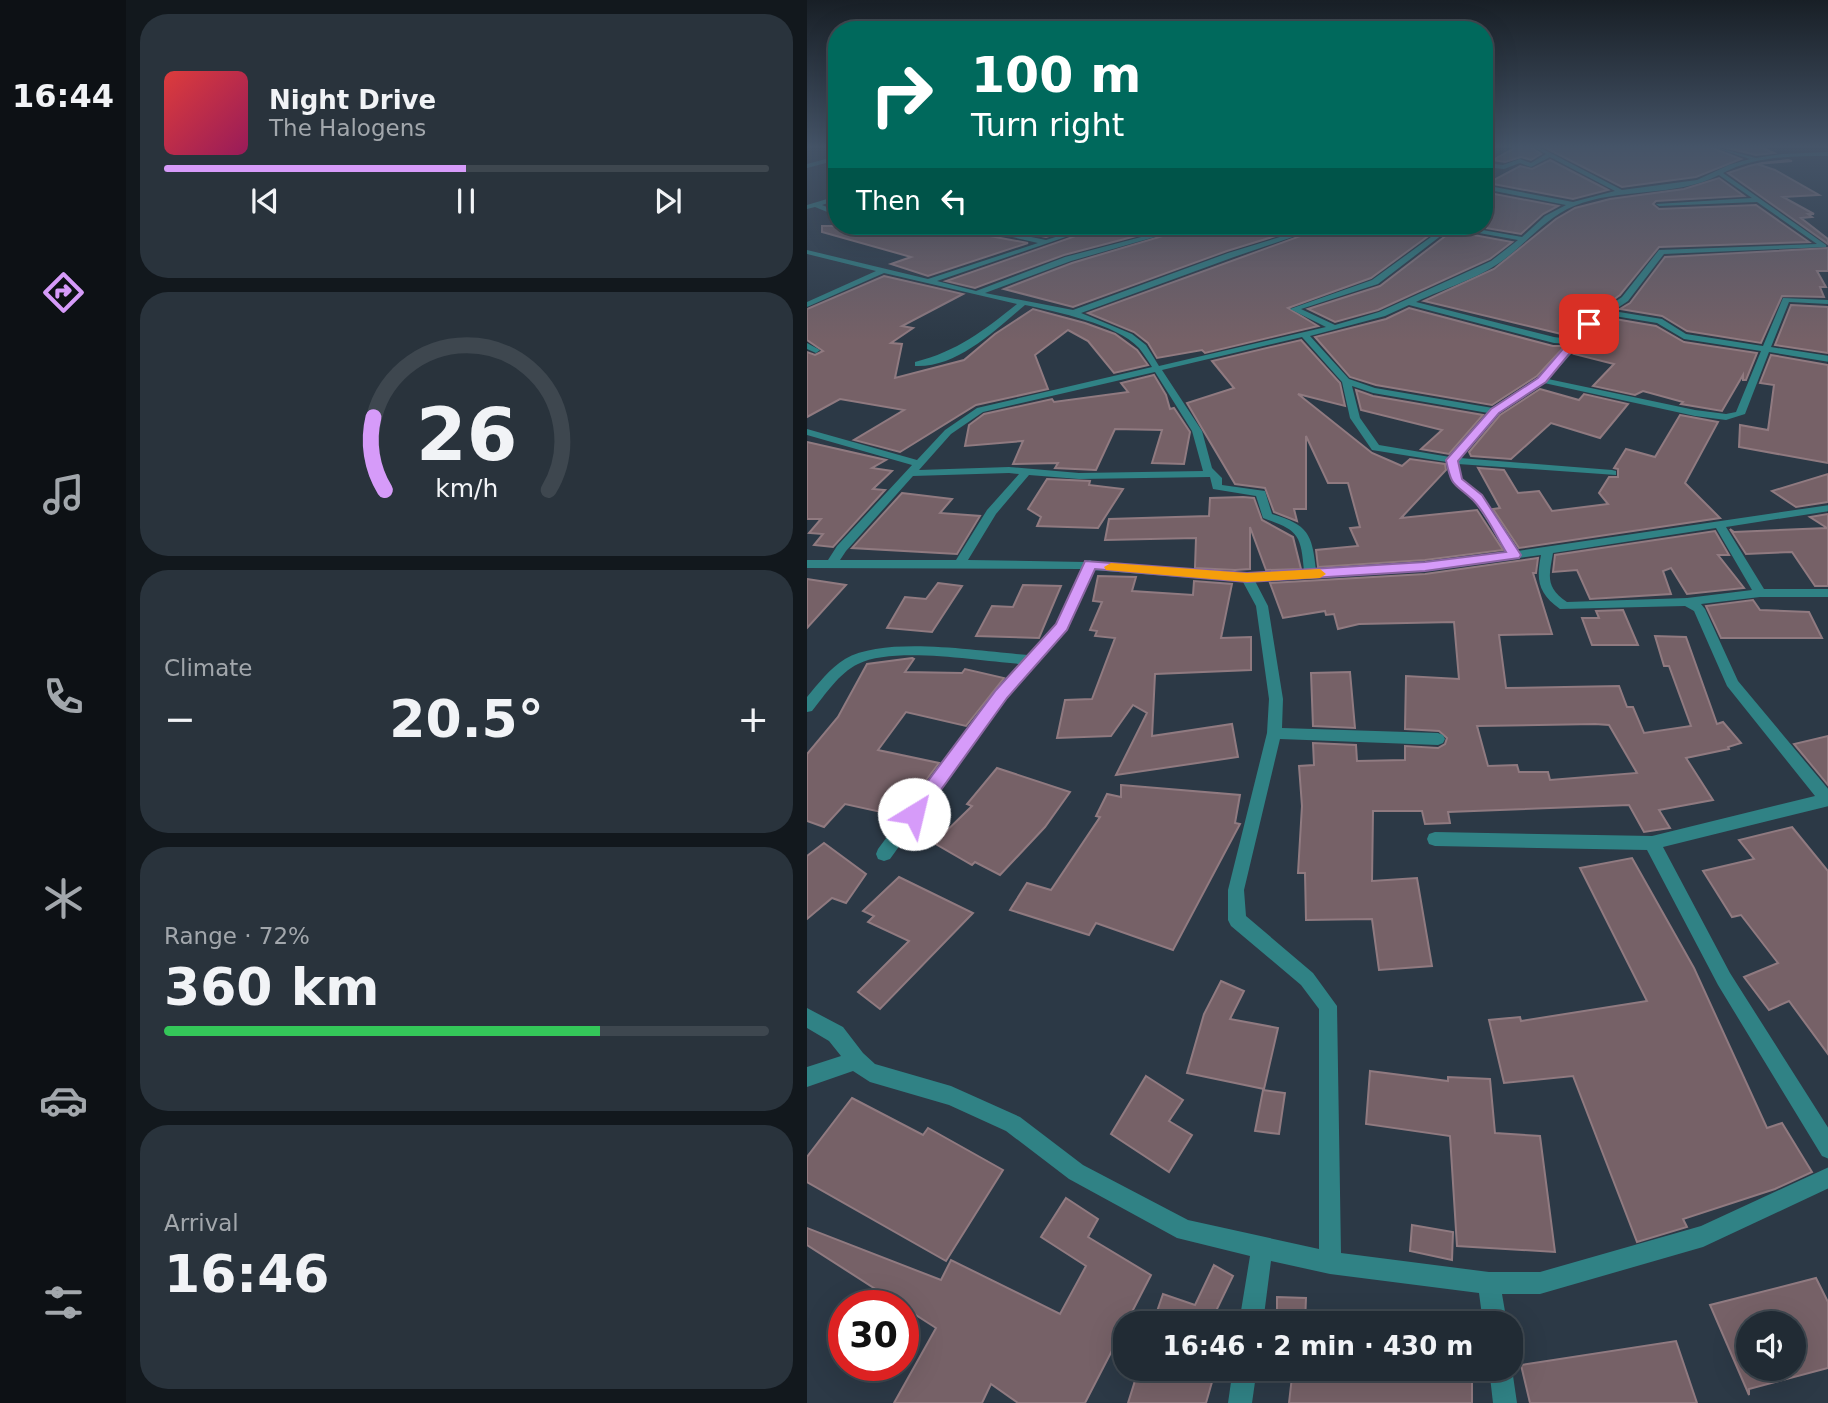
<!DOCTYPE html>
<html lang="en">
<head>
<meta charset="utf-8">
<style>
  :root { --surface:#212b34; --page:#29333c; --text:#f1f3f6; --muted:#a2a7ac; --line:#3e474f; --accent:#d69bf9 }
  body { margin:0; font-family:"DejaVu Sans",sans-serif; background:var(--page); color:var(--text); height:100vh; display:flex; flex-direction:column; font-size:26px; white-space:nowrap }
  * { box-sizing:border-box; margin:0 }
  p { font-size:23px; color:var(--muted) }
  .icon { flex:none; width:38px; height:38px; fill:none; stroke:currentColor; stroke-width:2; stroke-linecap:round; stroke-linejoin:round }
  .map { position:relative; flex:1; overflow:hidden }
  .sheet { display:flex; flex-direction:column; gap:14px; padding:14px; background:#12181d; width:681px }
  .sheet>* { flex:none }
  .guide { position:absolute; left:21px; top:21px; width:665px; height:214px; border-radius:28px; box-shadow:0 7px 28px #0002,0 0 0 2px var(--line); background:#00695c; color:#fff; overflow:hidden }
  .tools { position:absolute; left:929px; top:1311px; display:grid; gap:14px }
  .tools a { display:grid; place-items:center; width:70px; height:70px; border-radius:50%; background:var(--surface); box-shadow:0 7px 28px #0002,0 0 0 2px var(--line); font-size:35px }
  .speed { position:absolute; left:21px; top:1290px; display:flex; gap:14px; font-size:35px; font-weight:700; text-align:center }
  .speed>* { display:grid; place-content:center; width:91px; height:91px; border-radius:50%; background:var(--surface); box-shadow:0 7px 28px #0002,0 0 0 2px var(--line); line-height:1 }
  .speed .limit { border:10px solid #d22; background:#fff; color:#111 }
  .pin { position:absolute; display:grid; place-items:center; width:60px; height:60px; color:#fff; margin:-30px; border-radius:14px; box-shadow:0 4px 10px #0006 }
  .me { position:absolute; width:77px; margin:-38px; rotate:36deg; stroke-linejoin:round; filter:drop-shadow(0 0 5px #0008) }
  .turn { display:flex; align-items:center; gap:24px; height:147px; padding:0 28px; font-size:32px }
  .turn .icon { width:91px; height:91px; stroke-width:2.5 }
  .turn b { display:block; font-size:49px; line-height:60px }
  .then { display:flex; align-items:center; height:66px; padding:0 28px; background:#0003; gap:14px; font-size:26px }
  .big { font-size:52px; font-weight:800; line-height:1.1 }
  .sheet .tile { flex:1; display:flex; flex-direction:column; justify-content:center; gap:10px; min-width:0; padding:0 24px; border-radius:28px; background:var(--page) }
  .sheet .dial { align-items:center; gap:0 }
  .dial svg { height:182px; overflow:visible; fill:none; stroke:var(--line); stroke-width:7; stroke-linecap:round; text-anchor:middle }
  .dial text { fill:var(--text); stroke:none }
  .song { display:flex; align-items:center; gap:21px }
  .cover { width:84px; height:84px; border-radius:10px; background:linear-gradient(135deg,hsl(0 70% 55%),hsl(330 70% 35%)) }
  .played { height:7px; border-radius:4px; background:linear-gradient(90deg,var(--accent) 50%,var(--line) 50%) }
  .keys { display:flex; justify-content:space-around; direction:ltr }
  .heat { display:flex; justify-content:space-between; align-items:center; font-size:38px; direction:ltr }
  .charge { height:10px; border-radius:5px; background:linear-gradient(90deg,#34c759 72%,var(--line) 0) }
  .trip { position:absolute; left:306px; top:1311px; width:410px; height:70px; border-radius:28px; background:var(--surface); box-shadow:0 7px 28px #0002,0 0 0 2px var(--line); font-weight:800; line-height:70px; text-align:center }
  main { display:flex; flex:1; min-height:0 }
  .menu { display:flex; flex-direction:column; width:126px; justify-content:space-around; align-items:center; background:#0d1115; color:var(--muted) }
  .menu .icon { width:49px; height:49px }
  .menu .active { color:var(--accent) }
  .menu b { font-size:32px; color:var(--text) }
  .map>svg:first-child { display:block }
  .building { fill:#766167; stroke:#907a80; stroke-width:2; fill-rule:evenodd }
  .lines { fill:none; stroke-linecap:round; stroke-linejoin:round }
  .street { fill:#308285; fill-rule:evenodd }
  .route { fill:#d69bf9; stroke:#8b65a2; stroke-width:2 }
  .slow { fill:#f59e0b }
</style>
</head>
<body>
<main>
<nav class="menu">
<b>16:44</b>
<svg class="icon active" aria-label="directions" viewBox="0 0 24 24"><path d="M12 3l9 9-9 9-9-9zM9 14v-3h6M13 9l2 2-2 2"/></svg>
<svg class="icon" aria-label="music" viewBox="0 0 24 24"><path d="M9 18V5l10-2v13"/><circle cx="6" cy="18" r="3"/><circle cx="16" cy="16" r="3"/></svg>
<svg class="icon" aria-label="phone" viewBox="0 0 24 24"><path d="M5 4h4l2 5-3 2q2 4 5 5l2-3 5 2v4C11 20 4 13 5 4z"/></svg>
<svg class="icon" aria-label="climate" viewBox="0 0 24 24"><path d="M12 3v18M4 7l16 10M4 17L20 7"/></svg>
<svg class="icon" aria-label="car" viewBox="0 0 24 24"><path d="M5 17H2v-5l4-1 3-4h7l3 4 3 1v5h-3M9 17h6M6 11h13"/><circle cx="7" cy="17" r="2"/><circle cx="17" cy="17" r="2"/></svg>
<svg class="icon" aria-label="filters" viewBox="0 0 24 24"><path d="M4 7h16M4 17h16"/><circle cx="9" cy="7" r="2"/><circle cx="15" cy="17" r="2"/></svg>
</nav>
<section class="sheet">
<div class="tile">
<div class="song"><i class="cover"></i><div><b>Night Drive</b><p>The Halogens</p></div></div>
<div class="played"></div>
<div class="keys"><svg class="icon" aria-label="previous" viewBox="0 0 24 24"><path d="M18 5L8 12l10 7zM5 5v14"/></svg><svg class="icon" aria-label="pause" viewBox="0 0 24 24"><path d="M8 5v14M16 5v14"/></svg><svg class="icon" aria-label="next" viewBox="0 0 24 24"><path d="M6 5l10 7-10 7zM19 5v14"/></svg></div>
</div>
<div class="tile dial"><svg viewBox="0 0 100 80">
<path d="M14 69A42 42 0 1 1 86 69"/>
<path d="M14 69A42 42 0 0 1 9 37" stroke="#d69bf9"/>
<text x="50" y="56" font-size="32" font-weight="700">26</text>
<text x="50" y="72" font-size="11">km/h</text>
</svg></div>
<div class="tile"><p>Climate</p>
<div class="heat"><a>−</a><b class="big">20.5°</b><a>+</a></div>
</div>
<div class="tile"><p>Range · 72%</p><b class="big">360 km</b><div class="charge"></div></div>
<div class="tile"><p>Arrival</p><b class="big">16:46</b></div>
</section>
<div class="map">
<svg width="1022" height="1403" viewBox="0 0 1022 1403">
  <rect width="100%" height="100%" fill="#2c3946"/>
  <g class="building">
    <path d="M713 145H721L734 154 724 160 714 157 698 162 686 160Z"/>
    <path d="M733 145H898L934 159 889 177 815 187Z"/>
    <path d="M908 145H949L967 153 949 155Z"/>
    <path d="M743 160 801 190 766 199 681 183 713 166 725 169Z"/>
    <path d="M981 160 985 161 950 164 968 170 1012 195 976 197 1007 214H1001L1005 217 994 218 1021 239V244L921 173 942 166 955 163Z"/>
    <path d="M912 178 937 196 849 201 846 204 852 209 949 205 1002 242 852 247 813 295 778 320 767 337 617 301 687 269 749 219 768 208 803 199 877 189Z"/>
    <path d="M677 192 751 206 736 214 714 234 667 226H677Z"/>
    <path d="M15 226H150L167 233 221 243 121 276 84 264 104 257 15 232Z"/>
    <path d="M199 226 209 229 217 226H275L239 237 190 227Z"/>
    <path d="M279 226H367L257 255 168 288 139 281 283 231 284 228Z"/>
    <path d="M389 226H501L420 251 266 307 197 289 265 263Z"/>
    <path d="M521 226H635L564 278 481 308 511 326 398 353 395 350 350 358 341 343 327 332 281 313Z"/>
    <path d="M645 231 705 242 683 259 571 310 528 322 501 309 573 286Z"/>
    <path d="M1021 248V271H1010L1019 287H1013L1017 297 975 296 954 343 880 331 855 316 813 309 823 303 858 257Z"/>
    <path d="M77 276 156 294 95 326 106 328 84 343 95 344 88 378 157 360 188 334 226 309 278 323 308 334 330 350 341 365 307 373 281 341 261 330 228 355 241 389 169 405 93 452 47 440 97 410 33 399 0 417V352L8 355 16 351 0 340V309Z"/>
    <path d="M984 305 1021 307V353L968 345Z"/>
    <path d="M602 308 746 346H758L730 376 685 405 569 385 543 377 508 337 579 319Z"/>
    <path d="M802 318 849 326 877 342 950 353 939 380H936V375L915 411 874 404 876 402 836 391 828 395 786 386 807 364 767 354 787 327Z"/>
    <path d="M494 340 533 383 538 406 491 394 565 453 595 466 603 459 638 464 639 470 594 518 670 510 696 550 618 560 511 567 509 550 551 546 543 528 553 527 541 483H521L499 436V509H487L490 521 467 512 458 488 428 484 380 403 427 388 405 361Z"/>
    <path d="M964 355 1021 365V463L932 447 933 425 961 430 967 385 953 383Z"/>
    <path d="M347 375 359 395 363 409 367 408 383 432 377 464 345 463 355 430 308 429 289 470 248 468 251 463 206 464 216 441 158 446 162 425 177 414 245 399 247 402 321 392 314 383Z"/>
    <path d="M733 389 772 400 777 394 821 404 793 438 744 423 704 459 664 456 662 452 693 415Z"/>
    <path d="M549 390 566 396 676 415 642 454 614 449 635 430 554 410Z"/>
    <path d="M873 415 911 422 878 483 913 518 712 548 686 509 693 508 671 468 697 470 711 493 732 491 745 511 801 504 792 493 802 477H811V469L807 468 819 449 848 457Z"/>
    <path d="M0 442 79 460 65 468 85 471 66 489 78 490 26 547 7 545 16 534 2 533 14 519H0Z"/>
    <path d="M1021 474V502L989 507 965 491Z"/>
    <path d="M240 479 283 481 282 485 316 489 291 528 230 526 234 517 221 509Z"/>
    <path d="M95 493 145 499 133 513 173 516 150 554 45 548Z"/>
    <path d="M436 497 447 498 455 520 486 537 494 569 459 570 443 527V569L428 570 388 568 389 538 298 540 302 519 402 516 403 498Z"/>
    <path d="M1021 514V586H1008L985 552 939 554 923 529 927 532 1020 528 1003 517Z"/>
    <path d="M908 531 922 555H911L937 588 880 594 864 568 856 571 864 594 783 599 770 570 746 572 748 555Z"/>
    <path d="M731 558 729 573H726L745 634 692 635 699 688 812 686 820 707H826L837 733 884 726 862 666H857L848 636 879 637 910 724 916 722 934 743 921 747 922 749 879 758 906 800 852 810 863 828 837 832 822 805 641 812 643 823 618 824 615 811H566L565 881 610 878 625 966 572 970 565 919 499 920 498 873H491L495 806 492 766 507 765 506 743 549 745 550 761 598 760V746L631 748 638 744 640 738 632 731 598 729 599 676 652 679 647 622 552 624 531 629 527 614 519 615 518 611 476 618 463 583 618 574ZM788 724 802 725 830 773 743 780 741 772H712L710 765 681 766 670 726Z"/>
    <path d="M291 576 329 577 325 591 386 595 387 581 425 584 414 638 444 637V670L348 674 345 736 425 724 431 757 309 775 340 713 326 705 304 736 250 738 258 700 285 699 308 638 288 636 290 631 283 630 295 602 286 601Z"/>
    <path d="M0 579 39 585 0 628Z"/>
    <path d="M131 583 155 586 125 632 80 628 98 597 119 599Z"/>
    <path d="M216 585 254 586 232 638 169 636 185 606 206 607Z"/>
    <path d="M946 600 953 610 1002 612 1015 638H914L899 606Z"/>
    <path d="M816 610 831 645H785L775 618H792L789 611Z"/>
    <path d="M105 658 107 659 98 672 155 673 158 669 197 678 159 726 99 712 71 750 132 763 92 816 38 804 17 827 0 821V754L31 717 60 664Z"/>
    <path d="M543 672 548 728 506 726 504 673Z"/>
    <path d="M1021 736V785L987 744Z"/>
    <path d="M190 768 263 792 238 827 193 875 168 862 165 865 127 843 165 806 160 804Z"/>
    <path d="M314 785 433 795 428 823 433 824 366 950 289 923 282 935 203 910 220 883 244 890 293 817 289 816 300 794 314 797Z"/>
    <path d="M985 827 1021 871V1054L982 1001 962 1010 937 977 971 963 934 915 925 917 896 871 947 859 932 840Z"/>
    <path d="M17 843 59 874 39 903 25 898 0 919V856Z"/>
    <path d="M825 858 887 968 960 1128 975 1123 1005 1172 968 1189 876 1219 880 1227 830 1242 766 1076 697 1083 682 1020 713 1017 714 1021 840 1001 773 868Z"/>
    <path d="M92 877 166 913 73 1009 51 992 102 941 61 922 67 916 56 911Z"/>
    <path d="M414 981 437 991 423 1019 471 1028 457 1089 380 1073 397 1014Z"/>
    <path d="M563 1071 641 1081V1077L683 1079 688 1133 733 1136 748 1252 650 1246 643 1136 559 1124Z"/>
    <path d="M339 1076 376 1100 362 1121 385 1135 362 1172 304 1134Z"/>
    <path d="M456 1090 478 1093 472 1134 448 1131Z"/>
    <path d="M45 1098 116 1135 121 1128 196 1170 139 1261 0 1182V1157Z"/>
    <path d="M259 1198 291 1219 281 1237 344 1275 278 1403H211L184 1384 175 1403H87L129 1328 0 1245V1228L134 1280 144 1260 253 1314 279 1266 234 1237Z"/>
    <path d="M605 1225 646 1232 645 1260 603 1251Z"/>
    <path d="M407 1265 426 1276 408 1313 429 1323H346L356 1294 388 1305Z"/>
    <path d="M1009 1278 1021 1302V1368L942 1389V1395L903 1305ZM942 1323H987V1368H942Z"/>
    <path d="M470 1297 499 1298 498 1323H470Z"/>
    <path d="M869 1341 890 1403H723L714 1365Z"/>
    <path d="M332 1368H409L399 1403H321Z"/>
    <path d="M486 1368H665V1403H482Z"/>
  </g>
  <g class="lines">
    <g class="street">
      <path d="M723 145H728L815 190 890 180 922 165 943 159 900 145 949 158 975 154 1022 152V156C986 156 948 156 916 173L1019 245V247L857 254 821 301 806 311 855 319 879 334 956 346 976 298 1022 300V304L982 302 964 347 1022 356V362L962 352 938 414 919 420 888 416 737 383 691 413 653 458 805 470 809 471V475L651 464 654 478 675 496 711 551 1022 505V511L919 527 957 589H1022V597H953L894 604 898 609 931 681 1022 790V806L856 847 923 973 1022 1129V1159L1015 1156 911 985 840 850 628 846 622 844 620 839 622 834 628 832 845 836 1008 796 920 686 887 611 878 606 753 609C731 593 729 580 734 555L618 571 448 581 461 606 476 699 475 728 631 733 636 735 638 739 636 743 631 745 473 739 437 890 439 916 506 973 530 1006 534 1253 682 1272H733L894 1226 1022 1167V1188L896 1247 733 1294H695L700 1323H676L672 1293 523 1274 464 1261 456 1323H432L443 1256 370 1238 262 1179 199 1131 142 1105 63 1082 46 1071 0 1087V1067L34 1056 22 1041 0 1028V1008L36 1027 56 1053 68 1064 144 1086 213 1117 276 1165 381 1220 512 1249V1009L494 985 424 926 421 920V890L460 733 462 699 449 606 436 582 286 570 260 629 199 698 83 859 77 861 71 859 69 854 71 849 189 690 213 664C172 661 87 646 51 664 32 673 18 695 5 711L0 712V697C11 684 23 668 38 659 80 635 174 652 221 655L249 624 275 569 0 568V560H21L30 546 105 465 0 435V429L110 460 138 430 170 408 345 367C341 361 337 354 332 348 310 324 250 312 218 305 188 330 150 368 108 366V362C151 351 176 331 210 304L77 273 0 307V302L69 271 0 254V250L121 279 231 243 158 226H170L239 240 277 228 282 229 130 281 169 291 258 257 376 226H386L264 261 178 293 266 310 421 253 509 226H518L427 257 274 313 325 334 339 345 352 366 519 327 483 309 565 280 639 226H653L715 237 738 216 759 205 677 189V185L766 202 808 191 743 157 724 167 713 163 697 169 677 167V163L696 165 713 159 724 163 739 154ZM912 175 945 198 849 204 852 206 950 202 1010 244 852 250 815 297 779 322 768 340 747 337 609 302C636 289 672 278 695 261 720 243 738 218 767 206 813 187 867 198 912 175ZM644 228 711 240 684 261 572 312 528 325 494 309 571 284ZM602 305 747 343 764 344 732 378 686 408 568 388 542 379 503 336 578 316ZM801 315 850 323 877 339 954 351 929 412 919 414 888 410 741 379 778 339 785 325ZM495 337 535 382 543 418 565 450 640 462 644 479 667 500 700 552 618 563 509 570C505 533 501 525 465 514L458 491 415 485V478L405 468 395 431 355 370ZM348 372 385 431 396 471 272 473 202 467 112 470 144 434 176 412ZM545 386 566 393 681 413 643 457 572 445 553 418ZM202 473 212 474 180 510 149 560H33L39 551 106 476ZM222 475 272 479 403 477 406 489 449 496 456 518C491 530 494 534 497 571L440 574 288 563 283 560 278 562 161 560 189 514ZM909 528 945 590 880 598 760 602C738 587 742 576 746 553Z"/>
      <path d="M30 156V160L0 168V164Z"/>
      <path d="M30 196V200L15 205 30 211V216L8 207 0 209V205Z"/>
      <path d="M0 343 13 350 9 353 0 349Z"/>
      <path d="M704 1362 710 1403H686L682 1368H704Z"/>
      <path d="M426 1368H450L445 1403H421Z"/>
    </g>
  </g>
  <linearGradient id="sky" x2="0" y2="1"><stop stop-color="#181f26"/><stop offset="0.43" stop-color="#455468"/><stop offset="1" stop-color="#455468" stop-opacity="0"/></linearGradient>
  <rect width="1022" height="341" fill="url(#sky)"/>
  <path class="route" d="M779 322 787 324 739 382 692 413 651 461 655 479 675 495 714 555 712 558 618 571 440 582 288 569 260 630 200 698 113 819H100L98 814 100 809 189 690 249 624 278 561 440 573 618 562 699 552C689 536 679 513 666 500 647 482 645 489 639 460L684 409 731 378Z"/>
  <path class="slow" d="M304 563 440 573 513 569 519 574 513 578 440 582 299 570 297 567Z"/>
</svg>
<div class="tools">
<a><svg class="icon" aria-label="sound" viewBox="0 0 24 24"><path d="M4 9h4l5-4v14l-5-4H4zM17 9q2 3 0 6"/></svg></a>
</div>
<div class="speed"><div class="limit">30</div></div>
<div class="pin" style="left:782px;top:324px;background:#d93025"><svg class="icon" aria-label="arrive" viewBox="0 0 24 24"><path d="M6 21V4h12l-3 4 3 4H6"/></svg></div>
<svg class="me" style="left:107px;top:814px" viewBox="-20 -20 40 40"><circle r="19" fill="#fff"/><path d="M0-13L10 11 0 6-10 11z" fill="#d69bf9"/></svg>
<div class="trip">16:46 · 2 min · 430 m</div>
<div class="guide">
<div class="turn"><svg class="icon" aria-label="right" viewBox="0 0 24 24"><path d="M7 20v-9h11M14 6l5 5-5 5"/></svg><div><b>100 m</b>Turn right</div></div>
<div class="then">Then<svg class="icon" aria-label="left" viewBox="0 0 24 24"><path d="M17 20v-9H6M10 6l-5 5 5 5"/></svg></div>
</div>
</div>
</main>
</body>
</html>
